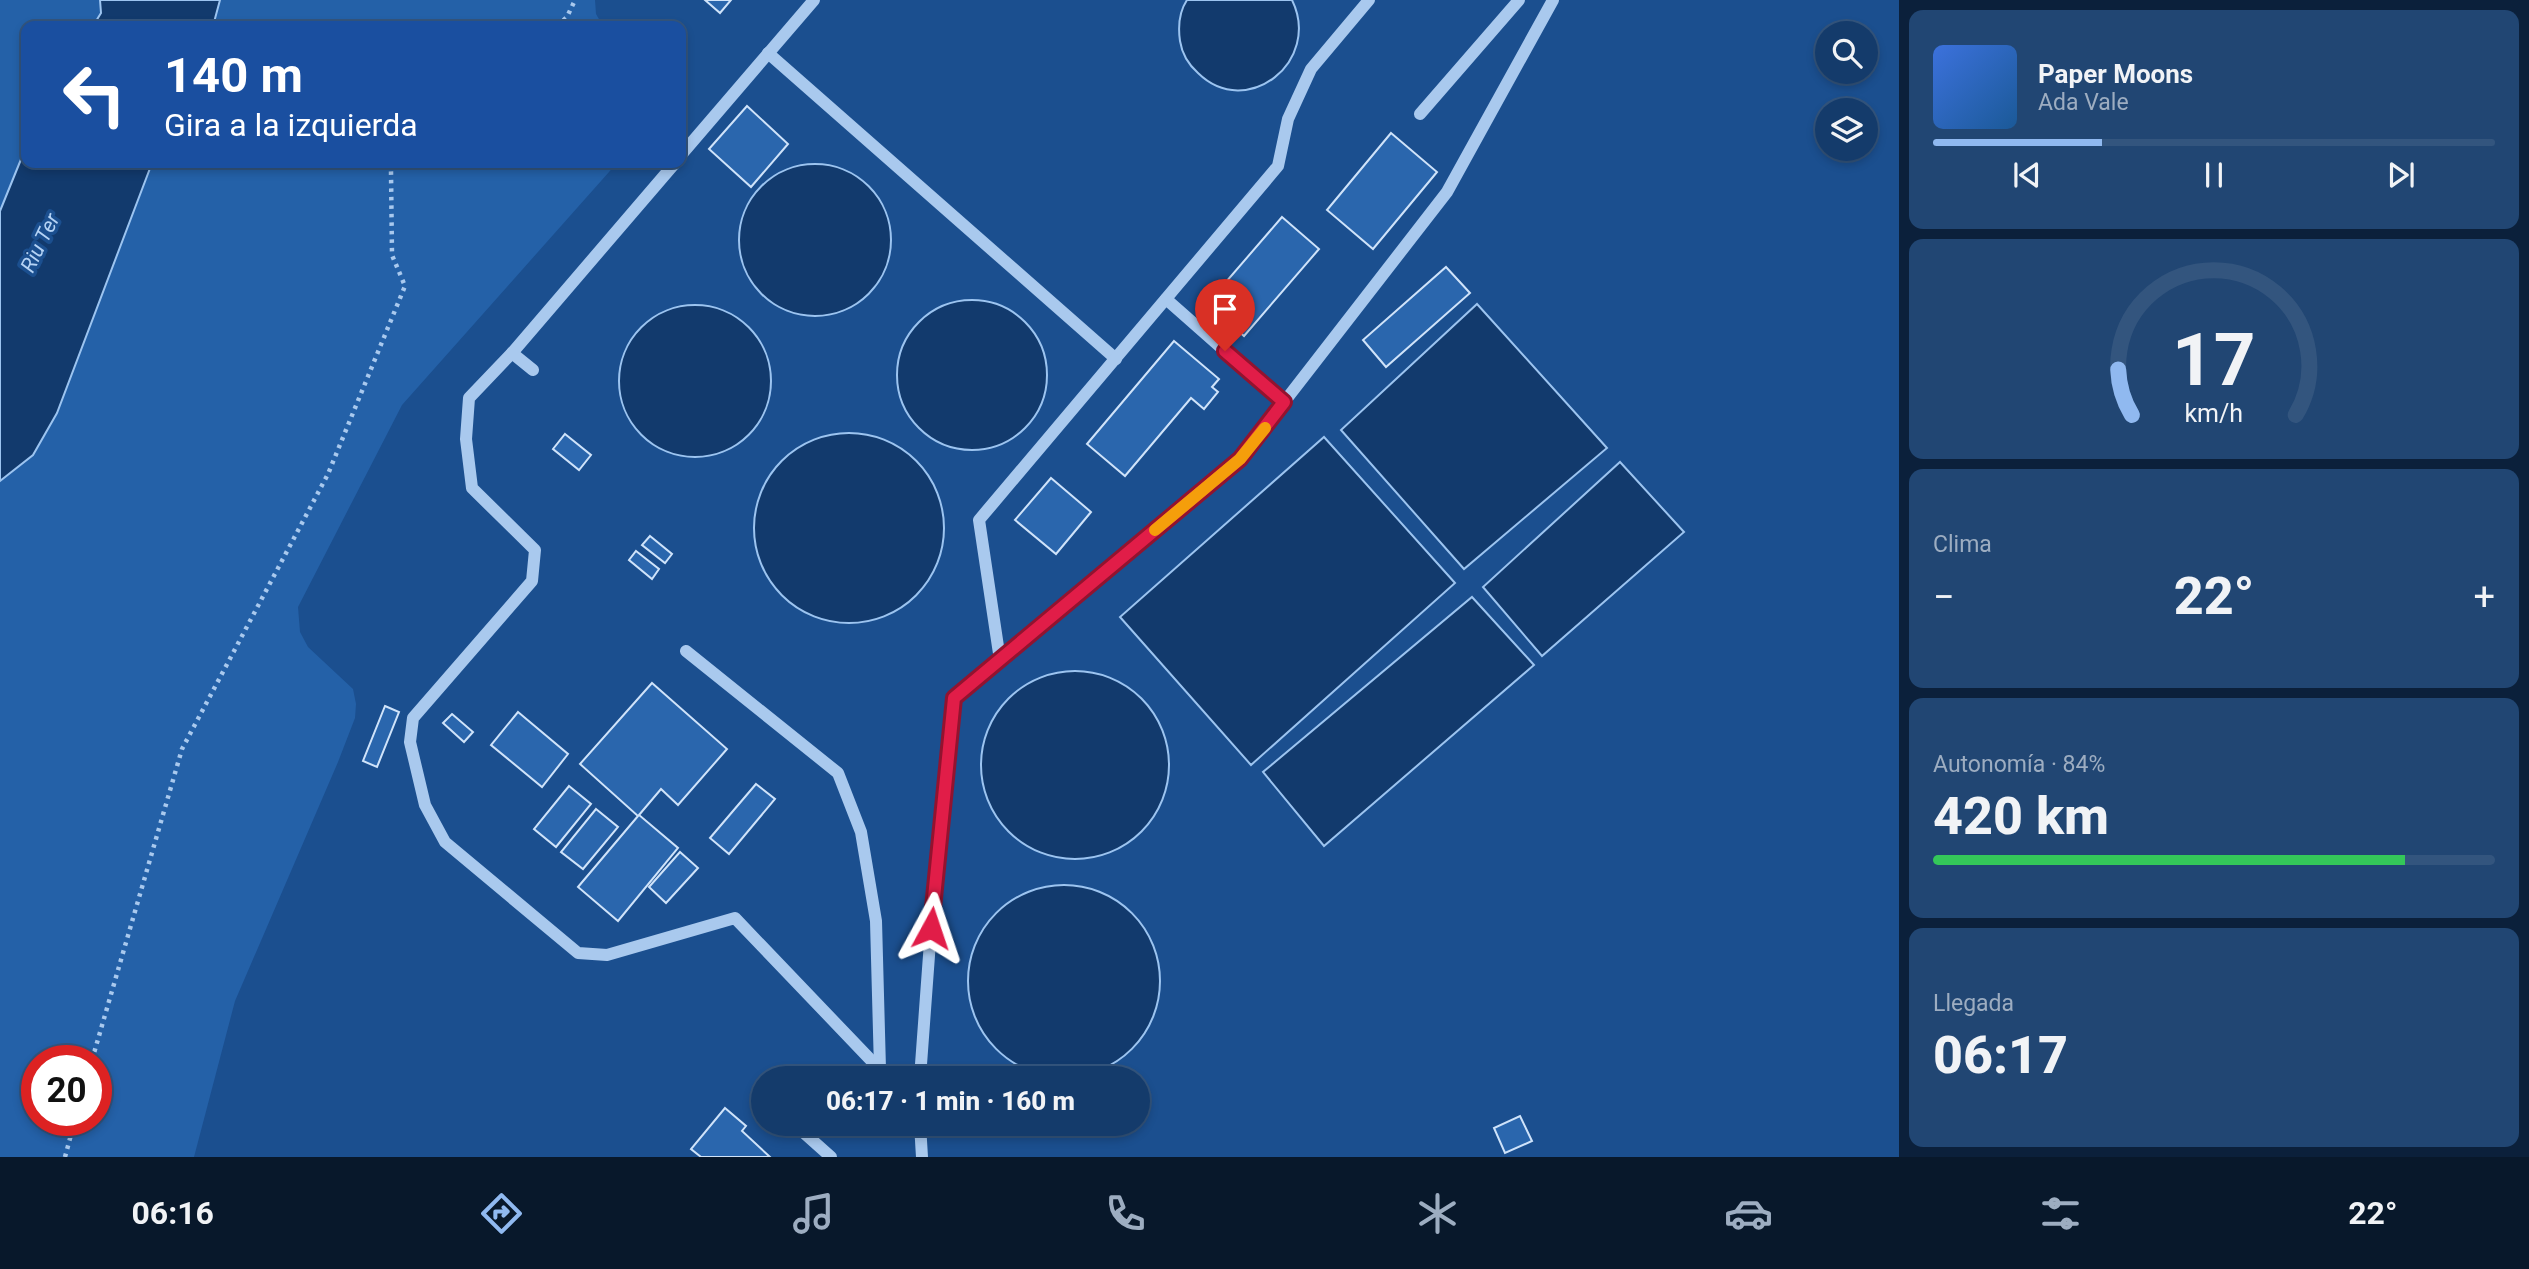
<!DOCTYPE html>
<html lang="es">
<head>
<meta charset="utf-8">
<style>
  :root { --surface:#143b6b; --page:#214673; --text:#f1f3f6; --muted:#9dadc1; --line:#33557e; --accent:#90b9f0 }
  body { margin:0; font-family:Roboto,sans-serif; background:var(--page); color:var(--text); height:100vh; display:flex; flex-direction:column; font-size:26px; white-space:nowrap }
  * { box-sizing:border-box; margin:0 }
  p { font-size:23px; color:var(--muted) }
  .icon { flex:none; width:38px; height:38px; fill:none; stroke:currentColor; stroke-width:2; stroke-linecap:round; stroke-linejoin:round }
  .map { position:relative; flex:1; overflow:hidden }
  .details { display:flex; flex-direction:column; gap:10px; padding:10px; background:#0b203b; width:630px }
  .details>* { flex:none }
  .top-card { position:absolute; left:21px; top:21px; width:665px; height:147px; border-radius:14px; box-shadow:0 4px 10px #0003,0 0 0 2px var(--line); background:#1a4fa0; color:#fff; overflow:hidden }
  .controls { position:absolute; left:1815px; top:21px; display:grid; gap:14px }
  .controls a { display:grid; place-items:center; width:63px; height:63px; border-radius:50%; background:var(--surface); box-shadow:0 4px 10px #0003,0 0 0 2px var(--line); font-size:35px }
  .speed { position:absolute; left:21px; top:1045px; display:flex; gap:14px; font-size:35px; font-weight:700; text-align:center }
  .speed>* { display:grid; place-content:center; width:91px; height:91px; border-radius:50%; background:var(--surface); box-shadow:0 4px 10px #0003,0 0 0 2px var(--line); line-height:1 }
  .speed .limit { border:10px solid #d22; background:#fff; color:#111 }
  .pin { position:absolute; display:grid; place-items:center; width:60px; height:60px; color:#fff; margin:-72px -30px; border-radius:50% 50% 50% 0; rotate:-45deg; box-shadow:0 0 7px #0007 }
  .pin .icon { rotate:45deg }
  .me { position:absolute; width:77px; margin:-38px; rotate:5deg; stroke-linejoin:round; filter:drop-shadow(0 0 5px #0008) }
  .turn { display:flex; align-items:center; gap:24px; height:147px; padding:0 28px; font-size:32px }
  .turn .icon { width:91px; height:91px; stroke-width:2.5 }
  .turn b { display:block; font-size:49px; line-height:60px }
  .big { font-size:52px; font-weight:800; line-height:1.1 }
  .details .widget { flex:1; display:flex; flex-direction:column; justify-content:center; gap:10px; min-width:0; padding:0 24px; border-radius:14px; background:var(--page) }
  .details .dial { align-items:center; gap:0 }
  .dial svg { height:182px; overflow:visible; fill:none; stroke:var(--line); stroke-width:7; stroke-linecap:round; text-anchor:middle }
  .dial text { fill:var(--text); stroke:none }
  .song { display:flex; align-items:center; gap:21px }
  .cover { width:84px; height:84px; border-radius:10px; background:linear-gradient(135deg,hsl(220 70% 55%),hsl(210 70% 35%)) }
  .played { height:7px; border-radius:4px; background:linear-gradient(90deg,var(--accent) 30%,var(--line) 30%) }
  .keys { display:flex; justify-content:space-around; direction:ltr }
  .heat { display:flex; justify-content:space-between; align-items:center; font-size:38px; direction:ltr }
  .charge { height:10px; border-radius:5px; background:linear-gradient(90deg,#34c759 84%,var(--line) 0) }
  .trip { position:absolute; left:751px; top:1066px; width:399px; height:70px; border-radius:35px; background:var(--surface); box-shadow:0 4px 10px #0003,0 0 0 2px var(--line); font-weight:800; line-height:70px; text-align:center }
  .dock { display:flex; height:112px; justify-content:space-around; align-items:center; background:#08182b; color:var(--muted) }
  .dock .icon { width:49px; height:49px }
  .dock .active { color:var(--accent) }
  .dock b { font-size:32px; color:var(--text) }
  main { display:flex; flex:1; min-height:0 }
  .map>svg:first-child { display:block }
  .green { fill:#2461a8; fill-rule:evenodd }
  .water { fill:#123a6d; stroke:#9cc4f0; stroke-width:2 }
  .building { fill:#2a66ad; stroke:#cfe3fa; stroke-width:2 }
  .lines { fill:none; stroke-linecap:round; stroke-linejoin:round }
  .path { stroke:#a9c9ee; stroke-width:4.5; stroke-dasharray:3.5 5; stroke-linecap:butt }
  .minor { stroke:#a9c9ee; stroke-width:12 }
  .route-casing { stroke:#92132f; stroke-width:18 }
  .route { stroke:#e11d48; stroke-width:12 }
  .slow { stroke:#f59e0b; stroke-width:12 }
  .labels { text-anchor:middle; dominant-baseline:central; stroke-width:7; stroke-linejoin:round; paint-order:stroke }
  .water-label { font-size:21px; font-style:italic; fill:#b5d3f5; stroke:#1b4f8f }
</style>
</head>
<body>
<main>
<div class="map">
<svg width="1899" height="1157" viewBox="0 0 1899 1157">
  <rect width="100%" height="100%" fill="#1b4f8f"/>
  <g class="green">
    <path d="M0 0H100L101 13 93 26H26V147L0 210Z"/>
    <path d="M220 0H595L596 14 603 26H213Z"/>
    <path d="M152 163H617L402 405 298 607 300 632 308 647 353 689 356 704 355 718 338 762 235 1001 194 1157H0V481L33 455 57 413ZM37 1060H96V1120H37Z"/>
  </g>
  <g class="water">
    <path d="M100 0H220L213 26H93L101 13Z"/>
    <path d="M1187 0H1292C1322 61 1247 121 1198 73 1189 65 1182 54 1180 41 1178 27 1179 12 1187 0Z"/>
    <path d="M26 147V163H152L57 413 33 455 0 481V211Z"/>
    <circle cx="815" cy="240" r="76"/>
    <circle cx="972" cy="375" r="75"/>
    <path d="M1477 304 1607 448 1464 569 1341 430Z"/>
    <circle cx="695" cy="381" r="76"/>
    <circle cx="849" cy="528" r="95"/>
    <path d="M1324 437 1455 583 1251 765 1120 617Z"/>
    <path d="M1620 462 1684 532 1542 656 1483 587Z"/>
    <path d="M1472 597 1534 665 1324 846 1263 772Z"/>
    <circle cx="1075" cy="765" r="94"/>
    <circle cx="1064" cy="981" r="96"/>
  </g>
  <g class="building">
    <path d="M705 0H731L720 13Z"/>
    <path d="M747 106 788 144 751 187 709 149Z"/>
    <path d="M1391 133 1437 172 1373 249 1327 210Z"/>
    <path d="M1282 217 1319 249 1244 336 1207 304Z"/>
    <path d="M1446 267 1470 293 1386 367 1363 340Z"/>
    <path d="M1174 341 1219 379 1212 387 1218 392 1204 409 1191 398 1125 476 1087 444Z"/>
    <path d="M565 434 591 455 579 470 553 449Z"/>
    <path d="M1051 478 1091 512 1056 554 1015 520Z"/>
    <path d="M650 536 672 554 665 563 642 545Z"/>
    <path d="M636 551 659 569 652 579 629 560Z"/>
    <path d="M652 683 727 749 678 805 661 789 639 815 678 848 618 921 578 887 638 816 580 764Z"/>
    <path d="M385 706 399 712 377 767 363 761Z"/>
    <path d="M518 712 568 754 542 787 491 745Z"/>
    <path d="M452 714 473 732 464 742 443 723Z"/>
    <path d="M756 784 775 799 729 854 710 838Z"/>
    <path d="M569 786 591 804 556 847 534 829Z"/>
    <path d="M596 809 618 827 583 869 561 852Z"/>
    <path d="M680 852 698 868 666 903 649 887Z"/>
    <path d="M725 1108 746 1126 742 1131 770 1157H701L691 1149Z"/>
    <path d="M1520 1116 1532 1141 1505 1153 1494 1128Z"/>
  </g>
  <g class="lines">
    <g class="path">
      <path d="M557 26 567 17 575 0"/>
      <path d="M92 1060 182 749 328 474 405 286 392 255 391 171 396 163"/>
      <path d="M65 1157 75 1120"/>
    </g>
    <g class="minor">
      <path d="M768 53 1116 359"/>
      <path d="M1420 114 1519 0"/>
      <path d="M681 155 814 0"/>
      <path d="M1166 299 1284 403"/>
      <path d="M512 353 469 398 466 439 472 488 535 550 532 581 413 718 410 742 425 805 445 842 578 953 607 955 735 918 888 1078"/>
      <path d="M533 370 512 353 675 163"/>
      <path d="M686 651 838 773 861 832 876 921 880 1069"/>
      <path d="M1000 660 979 520 1278 166 1288 119 1311 69 1369 0"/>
      <path d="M920 1078 933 901 954 698 1240 459 1447 192 1553 0"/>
      <path d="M758 1091 763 1095"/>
      <path d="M794 1124 831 1157"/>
      <path d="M920 1124 922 1157"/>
    </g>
  </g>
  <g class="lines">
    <g class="route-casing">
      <path id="route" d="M931 928 954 698 1240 459 1284 402 1225 351"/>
    </g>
    <use href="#route" class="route"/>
    <path class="slow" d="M1155 530 1240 459 1265 428"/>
  </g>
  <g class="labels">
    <g class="water-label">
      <text transform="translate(40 243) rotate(-64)">Riu Ter</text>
    </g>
  </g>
</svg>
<div class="controls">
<a><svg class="icon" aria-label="search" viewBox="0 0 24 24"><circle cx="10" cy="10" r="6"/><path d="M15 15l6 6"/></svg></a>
<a><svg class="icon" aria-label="layers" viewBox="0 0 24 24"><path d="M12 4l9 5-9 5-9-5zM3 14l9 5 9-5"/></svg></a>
</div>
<div class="speed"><div class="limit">20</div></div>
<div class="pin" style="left:1225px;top:351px;background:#d93025"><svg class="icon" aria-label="arrive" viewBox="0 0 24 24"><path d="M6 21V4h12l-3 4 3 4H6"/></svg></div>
<svg class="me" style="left:931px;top:928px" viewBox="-20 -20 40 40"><path d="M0-17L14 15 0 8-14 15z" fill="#e11d48" stroke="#fff" stroke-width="4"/></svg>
<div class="trip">06:17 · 1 min · 160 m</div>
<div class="top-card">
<div class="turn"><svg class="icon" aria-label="left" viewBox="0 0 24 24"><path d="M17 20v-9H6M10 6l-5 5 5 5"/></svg><div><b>140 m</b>Gira a la izquierda</div></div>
</div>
</div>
<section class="details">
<div class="widget">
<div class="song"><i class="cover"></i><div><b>Paper Moons</b><p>Ada Vale</p></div></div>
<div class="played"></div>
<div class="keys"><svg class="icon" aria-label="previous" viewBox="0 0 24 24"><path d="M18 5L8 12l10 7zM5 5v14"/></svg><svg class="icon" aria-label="pause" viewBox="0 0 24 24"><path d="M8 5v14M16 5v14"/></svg><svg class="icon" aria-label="next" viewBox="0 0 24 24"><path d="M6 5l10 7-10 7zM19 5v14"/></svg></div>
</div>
<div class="widget dial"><svg viewBox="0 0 100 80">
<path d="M14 69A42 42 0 1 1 86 69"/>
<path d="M14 69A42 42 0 0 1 8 49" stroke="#90b9f0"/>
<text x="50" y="56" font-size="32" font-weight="700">17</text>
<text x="50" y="72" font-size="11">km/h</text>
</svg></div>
<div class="widget"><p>Clima</p>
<div class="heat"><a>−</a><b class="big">22°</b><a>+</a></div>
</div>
<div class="widget"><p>Autonomía · 84%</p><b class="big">420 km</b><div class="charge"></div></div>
<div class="widget"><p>Llegada</p><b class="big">06:17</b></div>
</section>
</main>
<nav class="dock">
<b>06:16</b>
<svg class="icon active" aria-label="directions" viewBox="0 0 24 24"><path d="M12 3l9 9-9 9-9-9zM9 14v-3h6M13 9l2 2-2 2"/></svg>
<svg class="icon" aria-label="music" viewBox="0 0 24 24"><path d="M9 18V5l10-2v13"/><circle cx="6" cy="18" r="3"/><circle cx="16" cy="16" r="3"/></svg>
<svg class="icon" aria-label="phone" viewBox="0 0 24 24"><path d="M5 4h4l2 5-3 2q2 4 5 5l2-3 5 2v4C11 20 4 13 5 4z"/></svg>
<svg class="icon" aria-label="climate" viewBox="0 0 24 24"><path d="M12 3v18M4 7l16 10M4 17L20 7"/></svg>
<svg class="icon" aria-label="car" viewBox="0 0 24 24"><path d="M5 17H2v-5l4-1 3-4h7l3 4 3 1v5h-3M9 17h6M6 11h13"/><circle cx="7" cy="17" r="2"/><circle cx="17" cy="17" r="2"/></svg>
<svg class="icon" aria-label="filters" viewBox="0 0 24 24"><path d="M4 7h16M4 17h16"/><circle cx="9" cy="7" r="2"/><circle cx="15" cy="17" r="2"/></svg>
<b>22°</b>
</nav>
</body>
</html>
